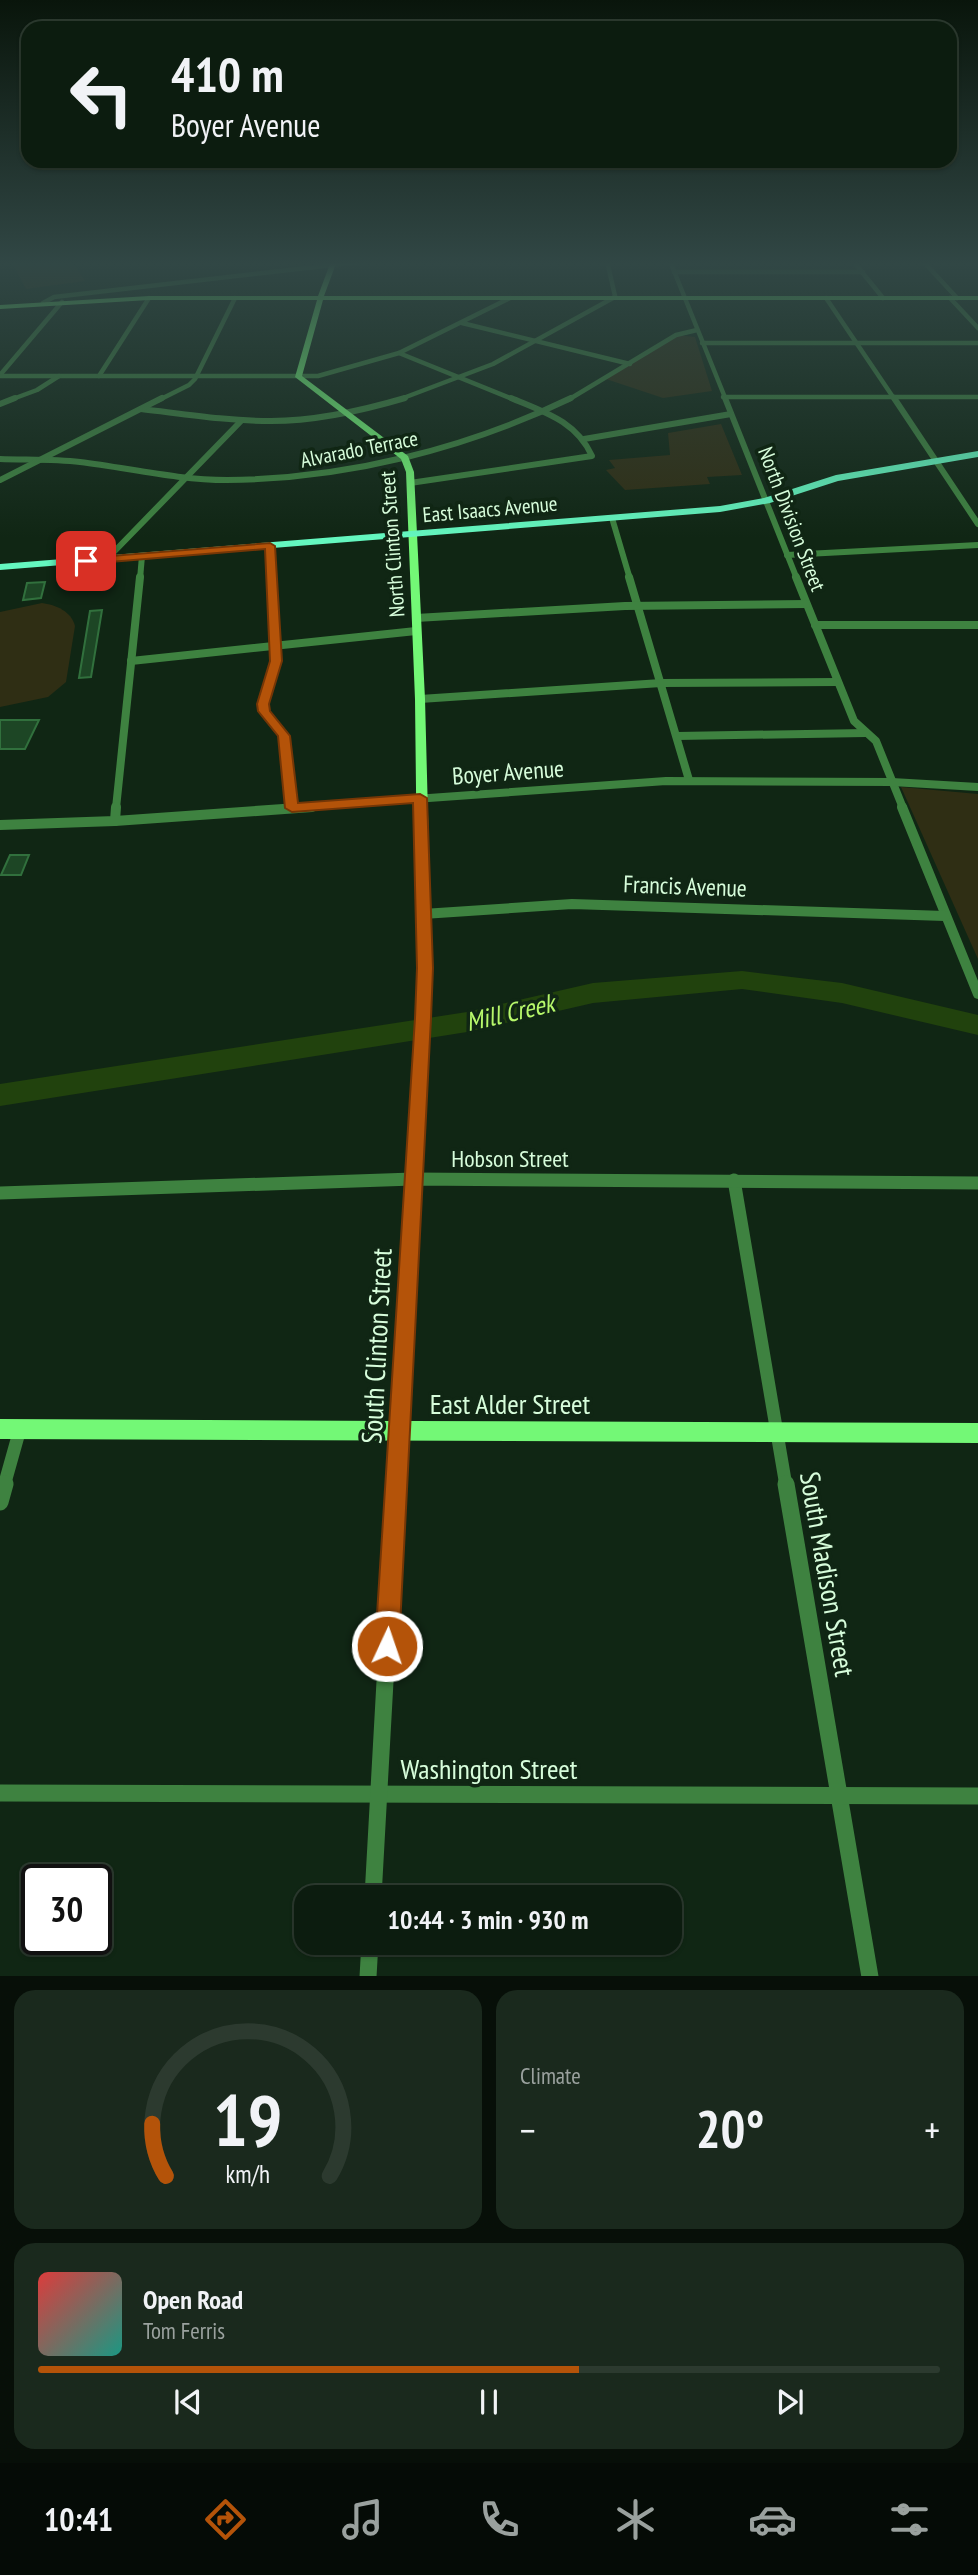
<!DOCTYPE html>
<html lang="en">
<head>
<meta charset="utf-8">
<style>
  :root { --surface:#0c1c0f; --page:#1a291d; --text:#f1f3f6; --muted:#9aa19e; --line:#2c3a2f; --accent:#b45309 }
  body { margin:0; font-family:"PT Sans Narrow",sans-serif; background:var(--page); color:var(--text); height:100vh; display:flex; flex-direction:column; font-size:26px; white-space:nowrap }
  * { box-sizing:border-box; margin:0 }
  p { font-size:23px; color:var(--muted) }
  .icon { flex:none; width:38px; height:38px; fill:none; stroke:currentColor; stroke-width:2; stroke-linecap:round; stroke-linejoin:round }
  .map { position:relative; height:1976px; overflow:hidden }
  .side { display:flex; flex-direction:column; gap:14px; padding:14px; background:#070f08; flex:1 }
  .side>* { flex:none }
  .hud { position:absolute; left:21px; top:21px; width:936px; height:147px; border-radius:21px; box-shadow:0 2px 5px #0004,0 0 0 2px var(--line); background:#0c1c0f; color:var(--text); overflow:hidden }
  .speed { position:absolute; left:21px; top:1864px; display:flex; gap:14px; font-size:35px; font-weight:700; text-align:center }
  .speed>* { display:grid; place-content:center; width:91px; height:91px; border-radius:50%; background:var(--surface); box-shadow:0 2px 5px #0004,0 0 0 2px var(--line); line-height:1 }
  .speed .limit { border:4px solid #111; border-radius:10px; background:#fff; color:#111 }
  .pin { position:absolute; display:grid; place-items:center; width:60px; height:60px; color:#fff; margin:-30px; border-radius:14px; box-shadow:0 4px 10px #0006 }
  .me { position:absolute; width:77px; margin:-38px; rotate:3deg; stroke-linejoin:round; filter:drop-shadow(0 0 5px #0008) }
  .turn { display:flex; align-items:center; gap:24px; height:147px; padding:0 35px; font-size:32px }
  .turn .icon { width:91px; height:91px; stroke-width:2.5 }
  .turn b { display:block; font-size:49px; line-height:60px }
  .big { font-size:52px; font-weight:600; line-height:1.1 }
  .side .widget { flex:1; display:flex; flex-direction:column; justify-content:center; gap:10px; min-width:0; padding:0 24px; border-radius:21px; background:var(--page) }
  .side .dial { align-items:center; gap:0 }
  .dial svg { height:182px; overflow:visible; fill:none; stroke:var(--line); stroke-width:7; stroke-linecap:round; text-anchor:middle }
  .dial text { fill:var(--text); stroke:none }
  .song { display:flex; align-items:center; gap:21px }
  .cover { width:84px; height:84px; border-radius:10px; background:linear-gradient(135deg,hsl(0 70% 55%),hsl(170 70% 35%)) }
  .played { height:7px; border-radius:4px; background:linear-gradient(90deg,var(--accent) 60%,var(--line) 60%) }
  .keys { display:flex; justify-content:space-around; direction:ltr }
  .heat { display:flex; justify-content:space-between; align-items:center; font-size:38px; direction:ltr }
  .side .tiles { flex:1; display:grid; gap:14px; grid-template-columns:1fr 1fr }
  .widget:last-child { grid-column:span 2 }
  .trip { position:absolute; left:294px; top:1885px; width:388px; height:70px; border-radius:21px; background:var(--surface); box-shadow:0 2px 5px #0004,0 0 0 2px var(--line); font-weight:600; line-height:70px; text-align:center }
  .tabs { display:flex; height:112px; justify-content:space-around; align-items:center; background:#050b06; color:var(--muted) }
  .tabs .icon { width:49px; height:49px }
  .tabs .selected { color:var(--accent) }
  .tabs b { font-size:32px; color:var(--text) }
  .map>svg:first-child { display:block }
  .green { fill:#2f2e14 }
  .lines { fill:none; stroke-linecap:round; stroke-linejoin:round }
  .river { fill:#21420d; fill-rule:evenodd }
  .building { fill:#1d4625; stroke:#31703d; stroke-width:2 }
  .street-far5 { stroke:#3e8240; stroke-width:4.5 }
  .street-far4 { stroke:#3e8240; stroke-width:6 }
  .street-far3 { stroke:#3e8240; stroke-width:8 }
  .street-far2 { stroke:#3e8240; stroke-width:10 }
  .street-far1 { stroke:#3e8240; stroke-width:13 }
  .street { stroke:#3e8240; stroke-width:17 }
  .secondary { fill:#73f876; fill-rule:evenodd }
  .primary { fill:#64f7bf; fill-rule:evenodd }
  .route { fill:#b45309; stroke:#753606; stroke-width:2 }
  .labels { text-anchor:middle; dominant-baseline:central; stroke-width:7; stroke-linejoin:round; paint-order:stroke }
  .far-street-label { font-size:21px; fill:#d7fddb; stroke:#102614 }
  .street-label { font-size:24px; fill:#d7fddb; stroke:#102614 }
  .water-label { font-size:26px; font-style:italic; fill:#b7f86b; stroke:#102614 }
  .near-street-label { font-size:28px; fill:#d7fddb; stroke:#102614 }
</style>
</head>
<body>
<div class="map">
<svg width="978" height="1977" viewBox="0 0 978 1977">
  <rect width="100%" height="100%" fill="#102614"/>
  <g class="green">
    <path d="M23 261H72L85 281 26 289 12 262Z"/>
    <path d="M676 335 695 337 712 391 663 398 606 379Z"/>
    <path d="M721 424 742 475 707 477 710 484 625 490 606 470 615 468 609 460 670 455 668 433Z"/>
    <path d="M42 603C56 605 71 611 75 626L66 682 48 697 0 707V612Z"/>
    <path d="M901 787 978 794V959Z"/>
  </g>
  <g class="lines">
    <path class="river" d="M742 971 842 983 978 1015V1035L842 1003 742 989 593 1003 467 1032 0 1106V1084L467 1012 593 983Z"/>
  </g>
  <g class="building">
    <path d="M45 582 41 598 23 600 27 583Z"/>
    <path d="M102 610 91 677 79 678 90 611Z"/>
    <path d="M0 720H39L25 749H0Z"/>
    <path d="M10 855H29L21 875H1Z"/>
  </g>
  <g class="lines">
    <g class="street-far5">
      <path d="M670 261 726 400"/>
      <path d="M853 261 883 298"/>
      <path d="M923 261 957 298"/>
      <path d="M674 272H863"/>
      <path d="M826 298 895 400"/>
      <path d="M950 298 978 328"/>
      <path d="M43 303 54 297 368 261"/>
      <path d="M462 323 630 364"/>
      <path d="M702 343H978"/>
      <path d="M399 353 515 400"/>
      <path d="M0 375 62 302"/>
      <path d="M0 376H318L399 353 510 298"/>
      <path d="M99 376 149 298"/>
      <path d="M723 397H978"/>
      <path d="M10 400 37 390 59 376"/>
      <path d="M159 400 189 385 195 379 235 298"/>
      <path d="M398 400 493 364 613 298 615 296 607 261"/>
      <path d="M568 400 676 335 697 330"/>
    </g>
    <g class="street-far4">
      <path d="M725 398 797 579"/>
      <path d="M894 398 978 524"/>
      <path d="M0 404 15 398"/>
      <path d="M141 409C184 414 227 421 271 421 317 421 361 411 405 398"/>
      <path d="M584 439 731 414"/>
      <path d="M0 459C26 460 54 459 80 462 129 468 178 480 227 480 345 479 466 449 571 398"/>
      <path d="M0 480 162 398"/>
      <path d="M410 483 592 456C576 421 544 412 511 398"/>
      <path d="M612 518 630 579"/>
      <path d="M270 546 272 579"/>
      <path d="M787 555 978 545"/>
      <path d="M107 559 241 421"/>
      <path d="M140 579 142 556"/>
    </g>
    <g class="street-far3">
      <path d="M272 577 277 653 263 704 264 711 284 736 291 808"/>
      <path d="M629 577 689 780"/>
      <path d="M796 577 854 721 876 741 903 808"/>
      <path d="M416 618 625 606 806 604"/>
      <path d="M815 625H978"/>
      <path d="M131 661 416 631"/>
      <path d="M420 699 661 683 837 682"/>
      <path d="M677 736 866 733"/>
      <path d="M116 808 140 577"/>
      <path d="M288 808 666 781 892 782 978 787"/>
    </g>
    <g class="street-far2">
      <path d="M902 807 978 994"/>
      <path d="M115 821 116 807"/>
      <path d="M0 825 115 821 312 807"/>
      <path d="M423 914 572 904 945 916"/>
    </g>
    <g class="street-far1">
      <path d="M734 1180 786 1486"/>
      <path d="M0 1193 413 1179 978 1183"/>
      <path d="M4 1486 20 1429"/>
      <path d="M396 1486 399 1430"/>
    </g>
    <g class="street">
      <path d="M786 1484 870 1977"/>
      <path d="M0 1502 5 1484"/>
      <path d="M0 1793 978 1796"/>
      <path d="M373 1897 396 1484"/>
      <path d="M368 1977 370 1942"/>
    </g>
    <path class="secondary" d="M331 261H337L324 296H978V300H323L302 376 408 456 414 472 425 699 432 968 409 1421 978 1423V1443L0 1439V1419L390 1421 418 968 415 699 406 472 401 459 295 377 317 300H149L0 309V305L149 296H318Z"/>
    <path class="primary" d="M978 451V457L838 481 770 503 720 512 0 570V564L720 506 764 498 836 475Z"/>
  </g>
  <linearGradient id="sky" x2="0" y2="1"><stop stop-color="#09150b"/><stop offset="0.49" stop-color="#314745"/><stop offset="1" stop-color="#314745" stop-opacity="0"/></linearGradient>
  <rect width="978" height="538" fill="url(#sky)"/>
  <path class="route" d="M270 543 275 546 282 661 269 704 270 711 290 736 298 803 420 794 427 798 433 968 431 1018 399 1646 396 1654 387 1658 378 1654 375 1646 415 1018 417 968 413 803 292 812 285 808 278 736 258 711 257 704 270 661 265 549 86 564 80 561 86 558Z"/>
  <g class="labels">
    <g class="far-street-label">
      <text transform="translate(359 449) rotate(-11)">Alvarado Terrace</text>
      <text transform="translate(490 509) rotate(-5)">East Isaacs Avenue</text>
      <text transform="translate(792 519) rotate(69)">North Division Street</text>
      <text transform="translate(392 544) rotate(-94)">North Clinton Street</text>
    </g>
    <g class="street-label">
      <text transform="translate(508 772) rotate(-4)">Boyer Avenue</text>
      <text transform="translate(685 886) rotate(2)">Francis Avenue</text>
      <text x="510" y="1158">Hobson Street</text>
    </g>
    <g class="water-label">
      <text transform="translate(510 1012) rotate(-13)">Mill Creek</text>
    </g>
    <g class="near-street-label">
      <text transform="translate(376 1346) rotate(-87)">South Clinton Street</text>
      <text x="510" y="1403">East Alder Street</text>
      <text transform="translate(828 1574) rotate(80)">South Madison Street</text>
      <text x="489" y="1768">Washington Street</text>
    </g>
  </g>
</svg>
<div class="speed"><div class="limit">30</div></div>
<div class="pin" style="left:86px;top:561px;background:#d93025"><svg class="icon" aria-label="arrive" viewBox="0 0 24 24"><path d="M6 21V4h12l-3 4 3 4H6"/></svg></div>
<svg class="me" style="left:387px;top:1646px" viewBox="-20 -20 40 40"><circle r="17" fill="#b45309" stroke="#fff" stroke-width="3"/><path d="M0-11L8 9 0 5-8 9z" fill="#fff"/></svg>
<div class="trip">10:44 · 3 min · 930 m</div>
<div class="hud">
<div class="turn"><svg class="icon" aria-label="left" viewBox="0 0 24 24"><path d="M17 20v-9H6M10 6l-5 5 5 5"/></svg><div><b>410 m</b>Boyer Avenue</div></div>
</div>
</div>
<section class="side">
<div class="tiles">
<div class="widget dial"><svg viewBox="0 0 100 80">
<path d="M14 69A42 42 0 1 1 86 69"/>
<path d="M14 69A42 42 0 0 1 8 46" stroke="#b45309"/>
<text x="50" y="56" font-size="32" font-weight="700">19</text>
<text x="50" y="72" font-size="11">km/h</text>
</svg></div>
<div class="widget"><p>Climate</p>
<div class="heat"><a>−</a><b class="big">20°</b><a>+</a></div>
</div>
<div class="widget">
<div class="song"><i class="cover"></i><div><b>Open Road</b><p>Tom Ferris</p></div></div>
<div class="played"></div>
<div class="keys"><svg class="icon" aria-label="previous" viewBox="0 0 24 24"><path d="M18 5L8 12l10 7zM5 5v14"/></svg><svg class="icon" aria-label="pause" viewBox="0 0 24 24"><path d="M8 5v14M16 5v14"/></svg><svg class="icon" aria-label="next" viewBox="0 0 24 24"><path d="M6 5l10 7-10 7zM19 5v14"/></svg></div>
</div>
</div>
</section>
<nav class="tabs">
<b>10:41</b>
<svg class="icon selected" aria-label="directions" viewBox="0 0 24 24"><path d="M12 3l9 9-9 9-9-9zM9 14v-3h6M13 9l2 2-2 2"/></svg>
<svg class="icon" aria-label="music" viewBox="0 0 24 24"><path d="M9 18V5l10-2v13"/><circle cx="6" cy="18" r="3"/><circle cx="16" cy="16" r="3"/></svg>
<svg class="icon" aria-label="phone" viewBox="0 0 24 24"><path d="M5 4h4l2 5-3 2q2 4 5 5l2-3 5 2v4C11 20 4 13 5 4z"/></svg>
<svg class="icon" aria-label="climate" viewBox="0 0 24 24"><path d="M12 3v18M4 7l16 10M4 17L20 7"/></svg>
<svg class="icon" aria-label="car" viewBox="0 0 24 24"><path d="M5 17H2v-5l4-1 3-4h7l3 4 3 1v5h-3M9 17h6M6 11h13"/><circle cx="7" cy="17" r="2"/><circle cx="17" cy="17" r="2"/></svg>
<svg class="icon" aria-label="filters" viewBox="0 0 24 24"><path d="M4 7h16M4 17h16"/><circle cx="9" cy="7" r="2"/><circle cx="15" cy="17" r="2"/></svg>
</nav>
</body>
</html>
